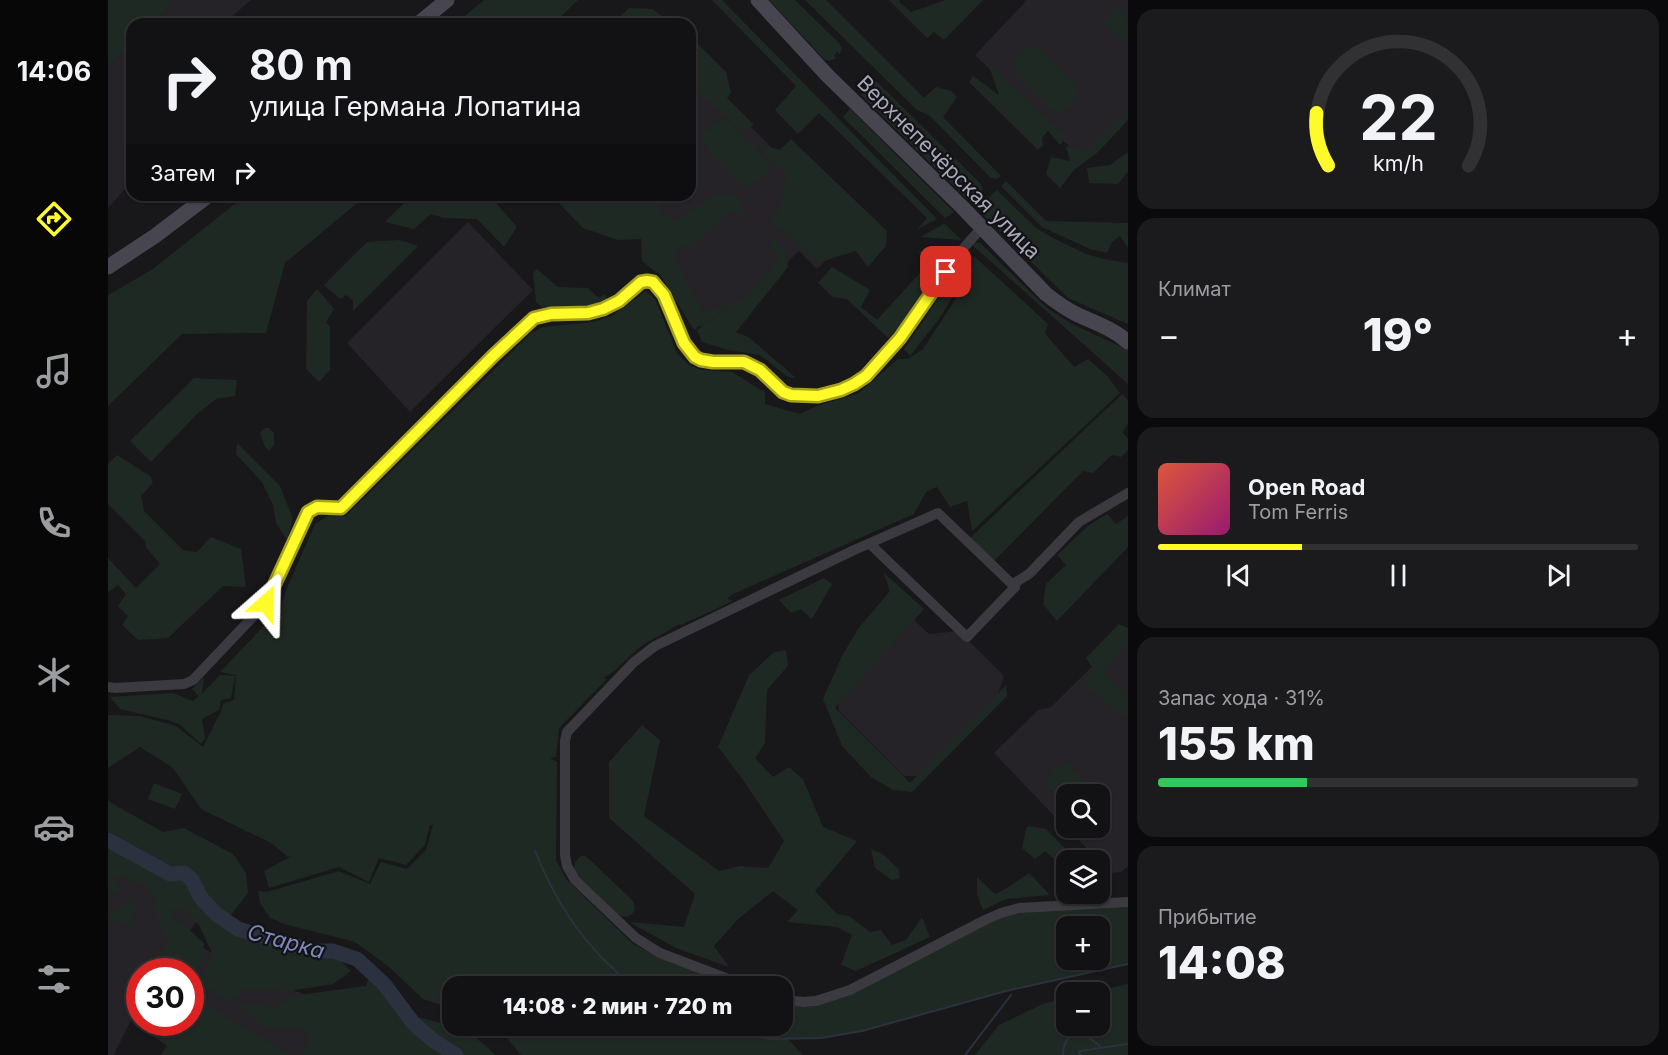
<!DOCTYPE html>
<html lang="ru">
<head>
<meta charset="utf-8">
<style>
  :root { --surface:#121114; --page:#1b1a1d; --text:#f1f3f6; --muted:#9c9da0; --line:#313134; --accent:#fffb2a }
  body { margin:0; font-family:Inter,sans-serif; background:var(--page); color:var(--text); height:100vh; display:flex; flex-direction:column; font-size:22px; white-space:nowrap }
  * { box-sizing:border-box; margin:0 }
  p { font-size:20px; color:var(--muted) }
  .icon { flex:none; width:33px; height:33px; fill:none; stroke:currentColor; stroke-width:2; stroke-linecap:round; stroke-linejoin:round }
  .map { position:relative; flex:1; overflow:hidden }
  .drawer { display:flex; flex-direction:column; gap:9px; padding:9px; background:#0a090b; width:540px }
  .drawer>* { flex:none }
  .top-card { position:absolute; left:18px; top:18px; width:570px; height:183px; border-radius:18px; box-shadow:0 2px 4px #0004,0 0 0 2px var(--line); background:#121114; color:var(--text); overflow:hidden }
  .tools { position:absolute; left:948px; top:784px; display:grid; gap:12px }
  .tools a { display:grid; place-items:center; width:54px; height:54px; border-radius:12px; background:var(--surface); box-shadow:0 2px 4px #0004,0 0 0 2px var(--line); font-size:30px }
  .speed { position:absolute; left:18px; top:958px; display:flex; gap:12px; font-size:30px; font-weight:700; text-align:center }
  .speed>* { display:grid; place-content:center; width:78px; height:78px; border-radius:50%; background:var(--surface); box-shadow:0 2px 4px #0004,0 0 0 2px var(--line); line-height:1 }
  .speed .limit { border:9px solid #d22; background:#fff; color:#111 }
  .pin { position:absolute; display:grid; place-items:center; width:51px; height:51px; color:#fff; margin:-26px; border-radius:12px; box-shadow:0 3px 9px #0006 }
  .me { position:absolute; width:66px; margin:-33px; rotate:25deg; stroke-linejoin:round; filter:drop-shadow(0 0 4px #0008) }
  .turn { display:flex; align-items:center; gap:21px; height:126px; padding:0 24px; font-size:27px }
  .turn .icon { width:78px; height:78px; stroke-width:2.5 }
  .turn b { display:block; font-size:42px; line-height:51px }
  .then { display:flex; align-items:center; height:57px; padding:0 24px; background:#0003; gap:12px; font-size:22px }
  .big { font-size:45px; font-weight:800; line-height:1.1 }
  .drawer .widget { flex:1; display:flex; flex-direction:column; justify-content:center; gap:9px; min-width:0; padding:0 21px; border-radius:18px; background:var(--page) }
  .drawer .dial { align-items:center; gap:0 }
  .dial svg { height:156px; overflow:visible; fill:none; stroke:var(--line); stroke-width:7; stroke-linecap:round; text-anchor:middle }
  .dial text { fill:var(--text); stroke:none }
  .song { display:flex; align-items:center; gap:18px }
  .cover { width:72px; height:72px; border-radius:9px; background:linear-gradient(135deg,hsl(10 70% 55%),hsl(320 70% 35%)) }
  .played { height:6px; border-radius:3px; background:linear-gradient(90deg,var(--accent) 30%,var(--line) 30%) }
  .keys { display:flex; justify-content:space-around; direction:ltr }
  .heat { display:flex; justify-content:space-between; align-items:center; font-size:33px; direction:ltr }
  .charge { height:9px; border-radius:4px; background:linear-gradient(90deg,#34c759 31%,var(--line) 0) }
  .trip { position:absolute; left:334px; top:976px; width:351px; height:60px; border-radius:18px; background:var(--surface); box-shadow:0 2px 4px #0004,0 0 0 2px var(--line); font-weight:800; line-height:60px; text-align:center }
  main { display:flex; flex:1; min-height:0 }
  .tab-bar { display:flex; flex-direction:column; width:108px; justify-content:space-around; align-items:center; background:#070708; color:var(--muted) }
  .tab-bar .icon { width:42px; height:42px }
  .tab-bar .active { color:var(--accent) }
  .tab-bar b { font-size:27px; color:var(--text) }
  .map>svg:first-child { display:block }
  .built { fill:#252327 }
  .green { fill:#1f2923; fill-rule:evenodd }
  .lines { fill:none; stroke-linecap:round; stroke-linejoin:round }
  .stream { stroke:#2c313f; stroke-width:2 }
  .river { stroke:#2c313f; stroke-width:15 }
  .street { stroke:#3b3a41; stroke-width:10 }
  .secondary { stroke:#474650; stroke-width:15 }
  .route-casing { stroke:#a6a31b; stroke-width:15 }
  .route { stroke:#fffb2a; stroke-width:10 }
  .labels { text-anchor:middle; dominant-baseline:central; stroke-width:4.5; stroke-linejoin:round; paint-order:stroke }
  .street-label { font-size:21px; fill:#a9a8bb; stroke:#131215 }
  .water-label { font-size:22px; font-style:italic; fill:#7d8ab9; stroke:#131215 }
</style>
</head>
<body>
<main>
<nav class="tab-bar">
<b>14:06</b>
<svg class="icon active" aria-label="directions" viewBox="0 0 24 24"><path d="M12 3l9 9-9 9-9-9zM9 14v-3h6M13 9l2 2-2 2"/></svg>
<svg class="icon" aria-label="music" viewBox="0 0 24 24"><path d="M9 18V5l10-2v13"/><circle cx="6" cy="18" r="3"/><circle cx="16" cy="16" r="3"/></svg>
<svg class="icon" aria-label="phone" viewBox="0 0 24 24"><path d="M5 4h4l2 5-3 2q2 4 5 5l2-3 5 2v4C11 20 4 13 5 4z"/></svg>
<svg class="icon" aria-label="climate" viewBox="0 0 24 24"><path d="M12 3v18M4 7l16 10M4 17L20 7"/></svg>
<svg class="icon" aria-label="car" viewBox="0 0 24 24"><path d="M5 17H2v-5l4-1 3-4h7l3 4 3 1v5h-3M9 17h6M6 11h13"/><circle cx="7" cy="17" r="2"/><circle cx="17" cy="17" r="2"/></svg>
<svg class="icon" aria-label="filters" viewBox="0 0 24 24"><path d="M4 7h16M4 17h16"/><circle cx="9" cy="7" r="2"/><circle cx="15" cy="17" r="2"/></svg>
</nav>
<div class="map">
<svg width="1020" height="1055" viewBox="0 0 1020 1055">
  <rect width="100%" height="100%" fill="#18171a"/>
  <g class="built">
    <path d="M59 0H143L115 24H44L62 7Z"/>
    <path d="M919 0H1020V116L976 161 867 55Z"/>
    <path d="M24 43V102L16 109 19 124 24 130V181L0 208V66Z"/>
    <path d="M590 74 747 231 709 269 691 251 603 338 586 319 523 220 548 195H582V81Z"/>
    <path d="M360 222 425 290 302 412 239 343Z"/>
    <path d="M805 619 821 634 851 631 896 676 889 697 811 776H796L731 711 730 697Z"/>
    <path d="M1020 631V866L1013 872 1003 873 959 828H992V795H958V828L886 753 930 710 943 707Z"/>
    <path d="M0 860 67 892 92 916 55 972H32L31 1007 24 1018 6 1055H0Z"/>
    <path d="M88 945 216 1004 285 1055H133L83 1004 82 972H69Z"/>
  </g>
  <g class="green">
    <path d="M0 0H59L63 6 44 24H24V43L0 66Z"/>
    <path d="M376 0H470L445 24H347Z"/>
    <path d="M604 0H614L829 219 808 230 819 218 711 113 690 134 667 110 688 86Z"/>
    <path d="M661 0H687L731 43 734 48 732 54 729 52 726 55 728 58 722 61 717 60Z"/>
    <path d="M697 0H718L816 98 828 87 843 91 849 97 835 117 893 176 889 179 883 178 822 116 809 110Z"/>
    <path d="M781 0H792L791 2 803 12 837 0H875L836 40 826 32 819 38Z"/>
    <path d="M1011 7C1020 17 1020 22 1020 36L1014 42 995 23Z"/>
    <path d="M521 8 544 9 565 24H505Z"/>
    <path d="M582 36 618 72 623 93 619 98 646 125 633 130 589 91 582 92Z"/>
    <path d="M922 45 931 47 970 86V97C962 104 956 115 945 111L906 72C902 60 913 51 922 45Z"/>
    <path d="M880 63 958 137 952 145 940 131 934 138 935 146 930 150 861 82 865 76 891 95Z"/>
    <path d="M768 81 872 183 875 189C873 197 869 201 860 200L753 95Z"/>
    <path d="M742 109 846 212 837 218 735 117Z"/>
    <path d="M1020 112V120L990 152 966 170 952 188 938 174 943 157 962 161 958 146 978 152Z"/>
    <path d="M613 119 621 121 661 162V169L659 172 642 187 635 186 596 145V133Z"/>
    <path d="M683 139 779 231 778 246 760 267 748 251 709 263 662 220 671 212 679 175 648 143 672 150Z"/>
    <path d="M1020 152V172L1010 184 981 183 979 168 1002 165Z"/>
    <path d="M898 181 938 221 1020 223V248L1012 236 1004 242 999 253 982 249 934 227 893 186Z"/>
    <path d="M889 190 928 228 947 239 978 254 996 259 1020 263V324L960 298 875 215C871 204 882 197 889 190Z"/>
    <path d="M607 194H629L639 218 622 211 583 248 572 245 565 256 595 313 624 303 586 330 553 276 534 261 533 239 510 240 475 228 443 195H509L520 197 522 195H556L550 210 567 222Z"/>
    <path d="M138 195H259L177 263 158 333 74 334 0 406V295L45 269Z"/>
    <path d="M304 195 382 196 409 227 396 247 369 219 336 218 323 214 306 229 277 222Z"/>
    <path d="M837 224 853 240 812 237 836 224Z"/>
    <path d="M663 237 678 250 680 267 628 332 642 338 688 378 680 377 652 355 620 350 594 342 589 330 636 297 672 259 664 249Z"/>
    <path d="M292 240 310 246 245 311V301L238 295 232 299 216 285 259 242Z"/>
    <path d="M865 242 872 243 939 308 964 324 1020 350V384L862 243Z"/>
    <path d="M810 251 825 253 835 264 793 326 780 338 739 299 725 297 710 283 724 267 762 290 753 307 769 320 821 263Z"/>
    <path d="M866 256 940 324 937 333 966 367 980 359 1000 377 1012 393 864 531 859 501 842 507 829 487 818 492 806 514 625 594 619 598 625 601 573 625 572 624 533 646 504 673 495 678 499 679 451 728 448 757 442 758 449 762 448 860 458 879 525 944 549 956 628 987H345V1009L315 999 280 966 247 942 176 924 162 918 152 903 150 891 159 892 231 871 262 884 273 862 299 869 318 850 325 825H322L317 845 298 865 271 858 261 882 231 867 161 888 156 871 184 856 180 857 163 843 93 809 65 768 32 747 0 768V715L32 716 68 726 95 747 113 711 115 704 126 700 128 675 112 672 173 608 178 590 207 524 221 515 238 516 423 333 435 327 485 322 504 316 538 291 547 299 569 353 581 365 593 370 624 372 657 392V404L692 414 709 406 751 393 790 359H800L815 349 862 277Z"/>
    <path d="M857 259 860 260 859 274 831 319 802 356 796 349Z"/>
    <path d="M429 269 450 287 480 288 491 298 497 294 499 300C479 309 456 307 433 307L428 302 425 273Z"/>
    <path d="M209 289 226 309 218 322 222 327V370L211 382 198 369 199 301Z"/>
    <path d="M86 378 129 380 127 396 108 399 89 414 43 462 22 441Z"/>
    <path d="M1014 394 1020 400V424L1014 432 1020 439V450L1013 457 1004 455 985 473 975 471 884 563 860 540Z"/>
    <path d="M157 428H161L166 433V445L161 451 157 447 152 433Z"/>
    <path d="M129 443 172 486 185 519 179 540 168 523 165 505 154 482 128 454Z"/>
    <path d="M9 455 42 476 45 483 33 496 36 511 75 550 89 552 103 537 133 549 138 587 115 586 60 638 30 640 14 625 20 616 10 606 18 594 10 585 0 592V558L28 588 52 564 38 547 37 541 0 504V464Z"/>
    <path d="M999 514 1008 524 1020 516V547L949 621 935 604 938 584 958 565 949 555 980 526Z"/>
    <path d="M776 573 816 609 727 708 802 783 898 685 899 696 804 792 785 790 763 777 734 746 715 699 734 656 750 629 782 591Z"/>
    <path d="M716 578 724 584 704 619 693 609 683 613 671 600Z"/>
    <path d="M1011 624 1020 628V644L995 671 1020 696V717L1015 716 973 682 986 670 978 658Z"/>
    <path d="M678 650 680 666 659 690 657 743 647 758 665 777 681 767 695 779 715 827 749 841 707 891 729 914 741 916 762 932 773 930 784 945 798 940 814 917 822 937 748 971 733 965 744 935 729 927 679 922 690 910 665 891 629 920 606 946 621 967 568 948 521 922 576 927 587 894 501 818V762L534 725 552 740 536 816 611 871 632 866 660 868 676 841 633 777 610 747 641 675 666 652Z"/>
    <path d="M112 675 127 676 123 698 113 700 111 710 94 719 97 738 93 744 71 724 63 721 12 709 2 697 65 693 85 701 91 696 84 689 96 677 94 694Z"/>
    <path d="M959 763 1005 808 1004 816 991 830 988 831 981 828H992V795H958V806L940 787C937 776 949 765 959 763Z"/>
    <path d="M46 783 74 794 67 809 40 799Z"/>
    <path d="M0 800 5 804 55 832 76 828 125 854 138 873 140 893 122 916 151 932 226 954 243 971 225 984 181 991 137 989 121 1002 92 981 105 955 91 925 74 909H62L63 918 76 925 96 943 94 961 83 978 82 972H62L67 965 52 953 62 941 56 937 50 918 45 910 48 900 42 894 39 884 24 883 14 875 5 879 13 891 8 894 0 889Z"/>
    <path d="M919 826 938 829 966 858V861H958V869L937 851 927 859 914 848Z"/>
    <path d="M763 849 775 854 791 870 792 878 784 880 767 868Z"/>
    <path d="M473 856H477L481 859 525 901C529 909 526 914 519 917L510 915 471 877 466 869 467 862Z"/>
    <path d="M921 873 942 895 898 899 875 910 869 894V877L887 894 899 888Z"/>
    <path d="M20 900H25L28 909 24 915 26 926 9 923 0 916V908L5 911 15 907Z"/>
    <path d="M1020 907V964L898 991 754 1031 713 1038 680 1039 695 1055H413L389 1026H675V1005L693 1007 709 1006 894 917C934 906 978 910 1020 907ZM958 927H992V960H958Z"/>
    <path d="M262 974 287 1003 309 1017 358 1029 388 1055H189L201 1046 198 1028H159L127 1003 154 1005 166 1010 184 996 258 986Z"/>
    <path d="M1020 984V1055H867L891 1025 937 1003 958 998V1026H992V993H981Z"/>
    <path d="M90 1000 183 1055H53L59 1046 30 1025 31 1023H59L63 1026 66 1023H82L83 1007Z"/>
  </g>
  <g class="lines">
    <g class="stream">
      <path d="M427 851C450 908 478 948 526 987"/>
      <path d="M611 1026 650 1037 663 1039 713 1038 754 1031 898 991 1020 964"/>
      <path d="M857 1055 903 995"/>
      <path d="M955 1055C955 1042 963 1029 977 1036 983 1038 989 1044 994 1048"/>
      <path d="M972 1055 971 1051 1020 1044"/>
    </g>
    <path class="river" d="M0 840 62 874 76 873 84 880 93 898 108 914 130 929 206 951H225L249 959 276 984 306 1024 326 1041 348 1055"/>
    <g class="street">
      <path d="M762 544 859 637 907 587 908 582 921 574 971 522 1020 493"/>
      <path d="M0 687 7 688 76 684 85 680 158 603 200 512 209 507 233 508C252 490 269 471 287 453 319 421 352 389 384 357 394 347 416 322 428 318 450 310 474 317 495 309 509 304 531 281 540 281 558 282 570 336 580 349 595 369 619 357 639 363 665 372 664 395 696 396 716 397 737 391 752 380 761 374 768 365 775 357 813 318 835 266 874 228"/>
      <path d="M641 987 552 953 528 938 467 880 459 866 457 855V741L459 732 526 662 547 646 744 551 830 513 907 587"/>
      <path d="M675 1000 695 1002 708 1001 742 990 877 920 893 913 911 908 1020 902"/>
    </g>
    <g class="secondary">
      <path d="M650 0 719 75 854 207 938 294C948 302 958 309 970 315 988 323 1005 329 1020 342"/>
      <path d="M310 24 339 0"/>
      <path d="M0 267 47 236 101 195"/>
    </g>
  </g>
  <g class="lines">
    <g class="route-casing">
      <path id="route" d="M158 603 200 512 209 507 233 508 386 355 426 318 443 314 480 313 495 309 511 301 533 282 539 281 545 282 556 295 576 343 587 357 593 360 605 362H636L652 370 675 392 683 395 710 396 733 390 746 384 758 376 792 338 838 272"/>
    </g>
    <use href="#route" class="route"/>
  </g>
  <g class="labels">
    <g class="street-label">
      <text transform="translate(841 167) rotate(45)">Верхнепечёрская улица</text>
    </g>
    <g class="water-label">
      <text transform="translate(178 941) rotate(15)">Старка</text>
    </g>
  </g>
</svg>
<div class="tools">
<a><svg class="icon" aria-label="search" viewBox="0 0 24 24"><circle cx="10" cy="10" r="6"/><path d="M15 15l6 6"/></svg></a>
<a><svg class="icon" aria-label="layers" viewBox="0 0 24 24"><path d="M12 4l9 5-9 5-9-5zM3 14l9 5 9-5"/></svg></a>
<a>+</a>
<a>−</a>
</div>
<div class="speed"><div class="limit">30</div></div>
<div class="pin" style="left:838px;top:272px;background:#d93025"><svg class="icon" aria-label="arrive" viewBox="0 0 24 24"><path d="M6 21V4h12l-3 4 3 4H6"/></svg></div>
<svg class="me" style="left:158px;top:603px" viewBox="-20 -20 40 40"><path d="M0-17L14 15 0 8-14 15z" fill="#fffb2a" stroke="#fff" stroke-width="4"/></svg>
<div class="trip">14:08 · 2 мин · 720 m</div>
<div class="top-card">
<div class="turn"><svg class="icon" aria-label="right" viewBox="0 0 24 24"><path d="M7 20v-9h11M14 6l5 5-5 5"/></svg><div><b>80 m</b>улица Германа Лопатина</div></div>
<div class="then">Затем<svg class="icon" aria-label="right" viewBox="0 0 24 24"><path d="M7 20v-9h11M14 6l5 5-5 5"/></svg></div>
</div>
</div>
<section class="drawer">
<div class="widget dial"><svg viewBox="0 0 100 80">
<path d="M14 69A42 42 0 1 1 86 69"/>
<path d="M14 69A42 42 0 0 1 8 42" stroke="#fffb2a"/>
<text x="50" y="56" font-size="32" font-weight="700">22</text>
<text x="50" y="72" font-size="11">km/h</text>
</svg></div>
<div class="widget"><p>Климат</p>
<div class="heat"><a>−</a><b class="big">19°</b><a>+</a></div>
</div>
<div class="widget">
<div class="song"><i class="cover"></i><div><b>Open Road</b><p>Tom Ferris</p></div></div>
<div class="played"></div>
<div class="keys"><svg class="icon" aria-label="previous" viewBox="0 0 24 24"><path d="M18 5L8 12l10 7zM5 5v14"/></svg><svg class="icon" aria-label="pause" viewBox="0 0 24 24"><path d="M8 5v14M16 5v14"/></svg><svg class="icon" aria-label="next" viewBox="0 0 24 24"><path d="M6 5l10 7-10 7zM19 5v14"/></svg></div>
</div>
<div class="widget"><p>Запас хода · 31%</p><b class="big">155 km</b><div class="charge"></div></div>
<div class="widget"><p>Прибытие</p><b class="big">14:08</b></div>
</section>
</main>
</body>
</html>
